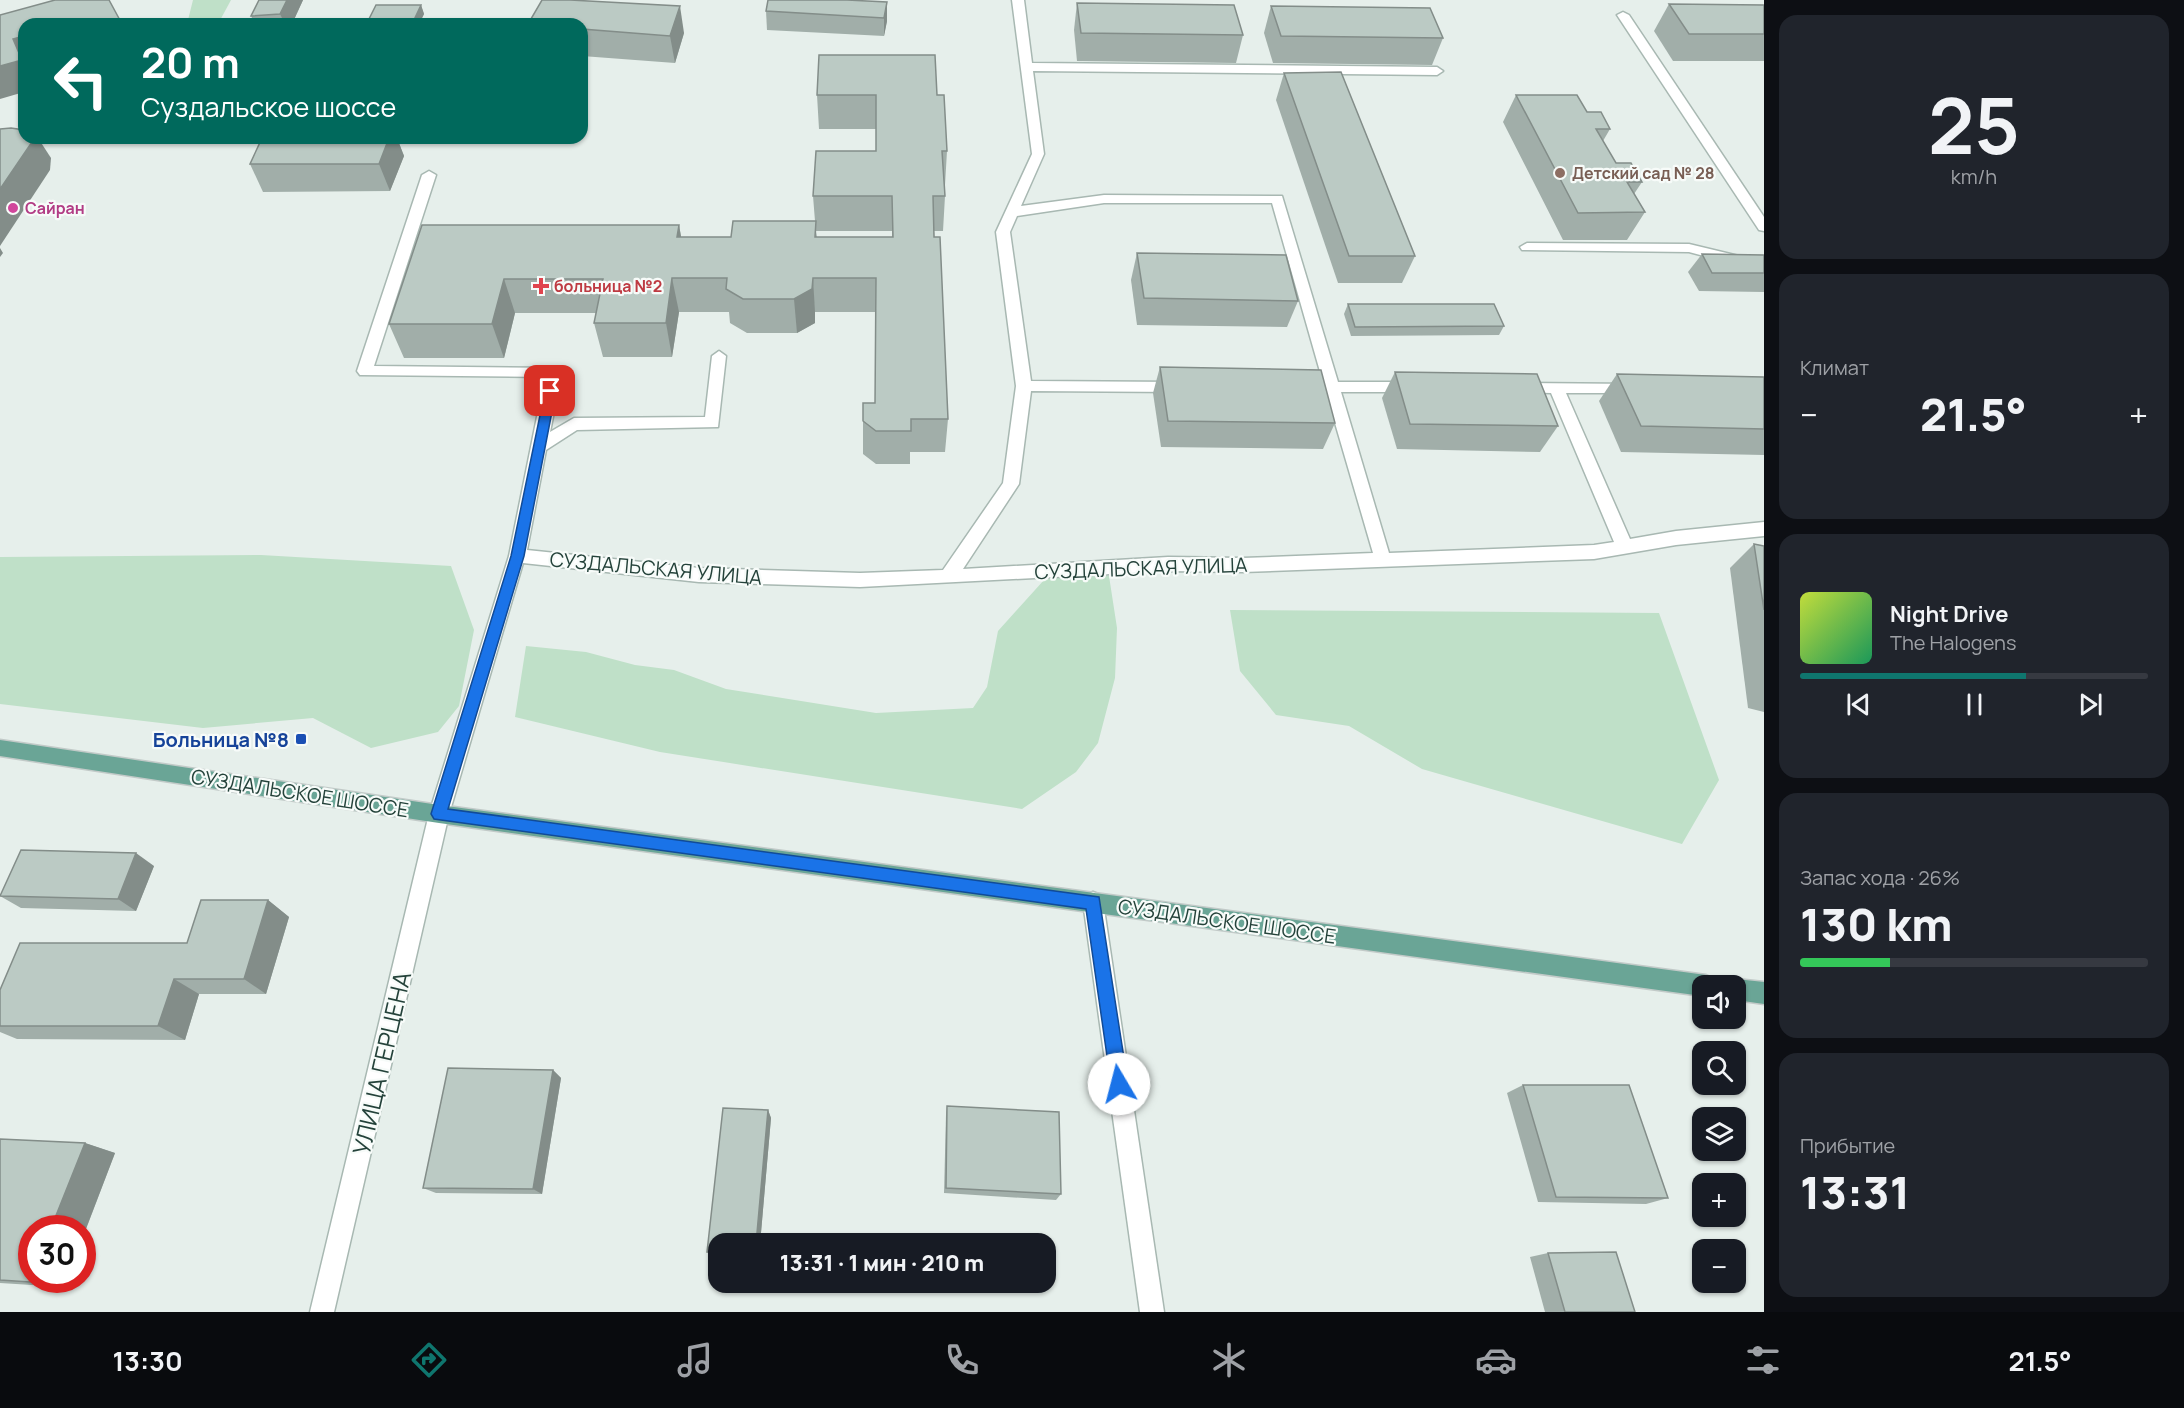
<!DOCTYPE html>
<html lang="ru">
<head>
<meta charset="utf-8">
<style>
  :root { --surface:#171b24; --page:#20242c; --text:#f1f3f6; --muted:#9ea1a6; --line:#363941; --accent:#0f766e }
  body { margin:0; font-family:Manrope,sans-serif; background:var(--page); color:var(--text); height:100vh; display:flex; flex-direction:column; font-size:22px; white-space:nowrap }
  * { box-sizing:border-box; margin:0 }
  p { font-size:20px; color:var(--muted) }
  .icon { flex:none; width:33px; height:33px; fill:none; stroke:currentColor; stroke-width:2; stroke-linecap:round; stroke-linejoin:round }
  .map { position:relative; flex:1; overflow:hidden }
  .sheet { display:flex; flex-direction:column; gap:15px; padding:15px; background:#0d0f14; width:420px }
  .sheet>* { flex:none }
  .banner { position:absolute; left:18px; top:18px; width:570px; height:126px; border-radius:18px; box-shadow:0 2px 4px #0004; background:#00695c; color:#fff; overflow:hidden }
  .buttons { position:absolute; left:1692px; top:975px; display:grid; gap:12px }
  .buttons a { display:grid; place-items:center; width:54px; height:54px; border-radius:12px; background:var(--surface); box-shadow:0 2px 4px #0004; font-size:30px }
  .speed { position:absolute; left:18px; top:1215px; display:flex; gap:12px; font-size:30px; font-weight:700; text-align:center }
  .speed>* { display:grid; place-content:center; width:78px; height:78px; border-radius:50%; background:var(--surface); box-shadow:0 2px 4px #0004; line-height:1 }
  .speed .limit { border:9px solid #d22; background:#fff; color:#111 }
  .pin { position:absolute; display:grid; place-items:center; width:51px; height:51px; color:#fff; margin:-26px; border-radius:12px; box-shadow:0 3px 9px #0006 }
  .me { position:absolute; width:66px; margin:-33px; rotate:352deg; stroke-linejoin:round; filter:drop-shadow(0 0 4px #0008) }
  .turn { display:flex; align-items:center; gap:21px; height:126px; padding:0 24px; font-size:27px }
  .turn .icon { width:78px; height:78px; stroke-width:2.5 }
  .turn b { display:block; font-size:42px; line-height:51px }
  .big { font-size:45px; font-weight:800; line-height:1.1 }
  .sheet .tile { flex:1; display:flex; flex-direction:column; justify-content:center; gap:9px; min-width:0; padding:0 21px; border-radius:18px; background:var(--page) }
  .sheet .dial { align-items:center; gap:0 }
  .dial b { font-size:78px; line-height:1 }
  .song { display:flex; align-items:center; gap:18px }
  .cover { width:72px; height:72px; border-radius:9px; background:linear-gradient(135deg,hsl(70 70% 55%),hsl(150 70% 35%)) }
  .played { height:6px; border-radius:3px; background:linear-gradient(90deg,var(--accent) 65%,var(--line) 65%) }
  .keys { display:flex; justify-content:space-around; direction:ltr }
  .heat { display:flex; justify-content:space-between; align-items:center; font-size:33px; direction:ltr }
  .charge { height:9px; border-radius:4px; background:linear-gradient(90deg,#34c759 26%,var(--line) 0) }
  .trip { position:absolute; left:708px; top:1233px; width:348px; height:60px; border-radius:18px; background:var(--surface); box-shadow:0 2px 4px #0004; font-weight:800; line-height:60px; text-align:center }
  .tabs { display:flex; height:96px; justify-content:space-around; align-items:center; background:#090b0e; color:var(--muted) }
  .tabs .icon { width:42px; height:42px }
  .tabs .selected { color:var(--accent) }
  .tabs b { font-size:27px; color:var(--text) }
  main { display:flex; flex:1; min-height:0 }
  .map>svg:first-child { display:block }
  .green { fill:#bfe0c8 }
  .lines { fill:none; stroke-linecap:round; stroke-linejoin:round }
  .minor-casing { stroke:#a8b8b2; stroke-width:3 }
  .major-casing { stroke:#c2cac8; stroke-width:3 }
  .minor { fill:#fff; fill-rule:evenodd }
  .major { fill:#6aa596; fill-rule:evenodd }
  .wall { fill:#a1aea9; fill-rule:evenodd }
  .shaded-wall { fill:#838d89 }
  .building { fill:#bbcac4; stroke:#838d89; stroke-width:1.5 }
  .route { fill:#1a73e8; stroke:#114b97; stroke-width:1.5 }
  .education-dot { fill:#8d6e63; stroke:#f7fbf9; stroke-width:2 }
  .hotel-dot { fill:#d1479c; stroke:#f7fbf9; stroke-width:2 }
  .health-dot { fill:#e0444e; stroke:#f7fbf9; stroke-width:2 }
  .transit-dot { fill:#1a4fb4; stroke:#f7fbf9; stroke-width:2 }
  .labels { text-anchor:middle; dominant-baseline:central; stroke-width:4.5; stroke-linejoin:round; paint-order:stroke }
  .far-education-label { font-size:16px; font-weight:bold; fill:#785e54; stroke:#f7fbf9; text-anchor:start }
  .far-hotel-label { font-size:16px; font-weight:bold; fill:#b23c85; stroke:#f7fbf9; text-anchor:start }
  .far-health-label { font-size:16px; font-weight:bold; fill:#be3a42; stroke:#f7fbf9; text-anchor:start }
  .street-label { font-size:20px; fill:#24423a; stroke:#f7fbf9 }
  .transit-label { font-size:20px; font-weight:bold; fill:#164399; stroke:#f7fbf9; text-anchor:end }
  .near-street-label { font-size:24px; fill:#24423a; stroke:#f7fbf9 }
</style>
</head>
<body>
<main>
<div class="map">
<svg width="1764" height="1312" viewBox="0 0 1764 1312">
  <rect width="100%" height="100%" fill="#e6efeb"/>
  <g class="green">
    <path d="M193 0H231L218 24H187Z"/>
    <path d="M261 555 451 566 474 630 459 706 438 732 371 748 313 718 203 728 0 704V557Z"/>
    <path d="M1083 572 1109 576 1117 628 1115 678 1098 743 1076 772 1022 809 660 752 515 717 526 646 586 652 635 665 674 670 726 689 876 713 973 708 987 687 998 631 1044 580Z"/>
    <path d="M1230 610 1659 613 1719 780 1682 844 1422 769 1349 726 1276 715 1240 671Z"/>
  </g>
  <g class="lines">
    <g class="minor-casing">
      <g id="minor">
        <path d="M1012 0H1024L1032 63 1437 67 1443 71 1437 75 1033 71 1044 154 1021 206 1104 195 1282 196 1338 382H1409L1414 383 1417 387 1414 391 1409 392H1341L1389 553 1594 545 1614 542 1551 393 1513 392 1510 388 1513 384 1518 383 1637 384 1640 388 1637 392 1632 393H1566L1630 539 1676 531 1764 522V536L1676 545 1594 559 1243 572 1168 571 860 587 699 582 523 563 449 814 334 1312H310L429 814 509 556 545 377 360 375 357 371 422 175 429 171 436 175 374 366 559 368 562 372 550 432 574 418 705 417 712 356 719 351 726 356 718 427 577 430 546 450 527 550 699 568 860 573 943 570 1003 483 1016 386 996 232 1032 154ZM1104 203H1272L1323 382 1297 383 1294 387 1297 391 1326 392 1373 553 1243 558 1168 557 963 569 1019 484 1031 391 1178 392 1183 391 1186 387 1183 383 1178 382 1031 381 1010 232 1017 216Z"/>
        <path d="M1623 12 1629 15 1764 217V231L1759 230 1617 15Z"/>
        <path d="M1527 243 1689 244 1764 262V272L1689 252 1522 250 1520 247Z"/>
        <path d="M1093 892 1100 895 1103 902 1164 1312H1140L1083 902 1086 895Z"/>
      </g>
    </g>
    <g class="major-casing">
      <g id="major">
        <path d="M0 740 439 805 1706 975 1714 979 1716 986H1702V996L439 823 0 756Z"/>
        <path d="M1736 979 1764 982V1004L1736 1000V986H1727Z"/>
      </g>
    </g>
    <use href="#minor" class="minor"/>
    <use href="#major" class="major"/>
  </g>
  <g class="wall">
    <path d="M259 0H303L292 24H255L251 16Z"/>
    <path d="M887 2V21L884 36 767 30 766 11Z"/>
    <path d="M1077 3 1243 35 1236 63 1077 61 1074 30Z"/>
    <path d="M1669 4 1764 5V61H1673L1654 31Z"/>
    <path d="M421 5 424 14 419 24H368L367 23Z"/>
    <path d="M1271 6 1443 38 1432 65 1273 63 1264 33Z"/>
    <path d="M582 24 684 33 675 63 582 56Z"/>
    <path d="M1284 73 1415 256 1402 283H1338L1276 100Z"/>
    <path d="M817 95H937L947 151 945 185H944L945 196 943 231H934L948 419 945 452H910V464H876L863 454V421L875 403V312H815V323L797 333H747L730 323 729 312H679L672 357H603L594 323 596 313H515L504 358H404L389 324 422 225H679L681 237H731L815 221 813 196 876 151V129H819ZM816 231H892V237H817Z"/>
    <path d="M1516 95 1587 112 1610 129 1603 141 1616 163 1642 182 1634 194 1645 212 1627 240H1563L1503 122Z"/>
    <path d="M262 138H397L404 156 390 191 263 192 250 164Z"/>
    <path d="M1137 253 1298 301 1287 327 1137 325 1131 280Z"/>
    <path d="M1702 254 1764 255V292L1699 291 1688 272Z"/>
    <path d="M1348 304 1504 326 1499 335 1351 336 1344 314Z"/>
    <path d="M1160 367 1335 423 1323 449 1161 447 1153 393Z"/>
    <path d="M1395 372 1558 426 1540 452 1397 449 1382 398Z"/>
    <path d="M1617 374 1764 377V455L1621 452 1599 401Z"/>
    <path d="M1754 544 1764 546V712L1748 708 1730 568Z"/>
    <path d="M154 866 136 911 21 908 0 896Z"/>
    <path d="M268 900 289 917 266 994H199L185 1040 17 1039 0 1032V990L187 943Z"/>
    <path d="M553 1070 561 1078 542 1194 436 1193 423 1188Z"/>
    <path d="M1523 1085 1668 1198 1646 1204 1538 1202 1507 1093Z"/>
    <path d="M947 1106 1061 1194 1056 1200 944 1193 946 1114Z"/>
    <path d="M768 1110 771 1118 760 1244H718V1256H712L707 1252Z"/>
    <path d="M0 1139 85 1143 115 1153 64 1287 0 1283Z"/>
    <path d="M1548 1253 1635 1312H1545L1530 1257Z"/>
  </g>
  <g class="shaded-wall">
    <path d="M287 0H303L292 24H285L280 14Z"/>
    <path d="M887 2V21L884 36V18Z"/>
    <path d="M421 5 424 14 419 24H414L413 22Z"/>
    <path d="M680 6 684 33 675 63 670 36Z"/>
    <path d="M24 36V92L0 99V66L13 39Z"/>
    <path d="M32 138H38L51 158 50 170 0 246V189Z"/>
    <path d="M389 138H397L404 156 390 191 379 164Z"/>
    <path d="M679 225 685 259 677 237Z"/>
    <path d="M0 248 3 253 0 257Z"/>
    <path d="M672 278 679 312 672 357 666 323Z"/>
    <path d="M813 278 815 312V323L797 333 794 299Z"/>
    <path d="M504 279 515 313 504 358 492 324Z"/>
    <path d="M136 853 154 866 136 911 118 899Z"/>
    <path d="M268 900 289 917 266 994 244 979Z"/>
    <path d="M174 979 199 994 185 1040 158 1026Z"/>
    <path d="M553 1070 561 1078 542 1194 533 1189Z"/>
    <path d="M768 1110 771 1118 760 1244H756Z"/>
    <path d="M85 1143 115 1153 82 1239V1228H51Z"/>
    <path d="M32 1280H67L64 1287 30 1282Z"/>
  </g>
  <g class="building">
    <path d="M55 0H109L122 24H24V36L13 39 22 60 0 66V15Z"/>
    <path d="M259 0H287L280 14 251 16Z"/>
    <path d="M542 0H570L680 6 670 36 582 29V24H528Z"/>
    <path d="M768 0H847L887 2 884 18 766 11Z"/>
    <path d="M1077 3 1234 5 1243 35 1081 33Z"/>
    <path d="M1669 4 1764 5V34H1689Z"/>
    <path d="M376 5H421L413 22 367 23Z"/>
    <path d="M1271 6 1430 8 1443 38 1281 36Z"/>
    <path d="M819 55H935L937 95H944L947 151H942L945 196H933L934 237H940L948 419H911V431H876L863 421V403H875L876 278H813L812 289 794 299H743L726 289 727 278H672L666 323H594L603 279H504L492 324H389L422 225H679L677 237H731L733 221H816L815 237H893L892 196H813L816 151H876V95H817Z"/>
    <path d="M1341 72 1415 256H1349L1284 73Z"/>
    <path d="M1516 95H1577L1587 112H1601L1610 129H1596L1616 163H1631L1642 182H1627L1645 212 1578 213Z"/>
    <path d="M11 128 24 130V138H32V142L0 189V129Z"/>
    <path d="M262 138H389L379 164H250Z"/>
    <path d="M1137 253 1286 255 1298 301 1144 298Z"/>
    <path d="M1702 254 1764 255V273H1712Z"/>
    <path d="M1348 304H1494L1504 326 1355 327Z"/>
    <path d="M1160 367 1321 370 1335 423 1168 421Z"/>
    <path d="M1395 372 1537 374 1558 426 1410 424Z"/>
    <path d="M1617 374 1764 377V429L1641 426Z"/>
    <path d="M1754 544 1764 546V610Z"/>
    <path d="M21 850 136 853 118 899 0 896Z"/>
    <path d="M201 900H268L244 979H174L158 1026H0V990L20 943H187Z"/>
    <path d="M448 1068 553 1070 533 1189 423 1188Z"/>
    <path d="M1523 1085H1629L1668 1198 1556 1197Z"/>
    <path d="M947 1106 1059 1112 1061 1194 946 1188Z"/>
    <path d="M723 1108 768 1110 756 1244H718V1252H707Z"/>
    <path d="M0 1139 85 1143 51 1228H32V1279L30 1282 0 1280Z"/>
    <path d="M1616 1252 1635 1312H1565L1548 1253Z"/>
  </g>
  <path class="route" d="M550 387 556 391 524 556 448 809 1099 897 1128 1084 1125 1090 1119 1093 1113 1090 1111 1084 1086 909 434 819 431 814 511 556 545 391Z"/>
  <circle class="education-dot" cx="1560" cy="173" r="6"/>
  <circle class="hotel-dot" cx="13" cy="208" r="6"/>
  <path class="health-dot" d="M538 277h6v6h6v6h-6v6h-6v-6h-6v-6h6z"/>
  <rect class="transit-dot" x="295" y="733" width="12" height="12" rx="3"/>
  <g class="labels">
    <g class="far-education-label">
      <text x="1572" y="173">Детский сад № 28</text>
    </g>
    <g class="far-hotel-label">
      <text x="25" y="208">Сайран</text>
    </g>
    <g class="far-health-label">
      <text x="554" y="286">больница №2</text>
    </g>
    <g class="street-label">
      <text transform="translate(656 568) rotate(5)">СУЗДАЛЬСКАЯ УЛИЦА</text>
      <text transform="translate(1141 568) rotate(-2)">СУЗДАЛЬСКАЯ УЛИЦА</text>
      <text transform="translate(300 793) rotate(9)">СУЗДАЛЬСКОЕ ШОССЕ</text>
      <text transform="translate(1227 921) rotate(8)">СУЗДАЛЬСКОЕ ШОССЕ</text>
    </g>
    <g class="transit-label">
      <text x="289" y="739">Больница №8</text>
    </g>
    <g class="near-street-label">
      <text transform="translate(381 1063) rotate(-77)">УЛИЦА ГЕРЦЕНА</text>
    </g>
  </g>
</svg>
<div class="buttons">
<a><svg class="icon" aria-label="sound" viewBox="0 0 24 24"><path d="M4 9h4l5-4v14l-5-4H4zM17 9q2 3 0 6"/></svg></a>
<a><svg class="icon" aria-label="search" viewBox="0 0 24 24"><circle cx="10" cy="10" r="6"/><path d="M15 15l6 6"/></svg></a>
<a><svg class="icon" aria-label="layers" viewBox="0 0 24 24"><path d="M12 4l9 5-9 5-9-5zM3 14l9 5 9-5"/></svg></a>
<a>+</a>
<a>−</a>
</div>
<div class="speed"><div class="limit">30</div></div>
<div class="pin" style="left:550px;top:391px;background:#d93025"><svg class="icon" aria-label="arrive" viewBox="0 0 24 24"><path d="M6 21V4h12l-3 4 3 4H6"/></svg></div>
<svg class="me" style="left:1119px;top:1084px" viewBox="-20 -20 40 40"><circle r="19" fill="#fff"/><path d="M0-13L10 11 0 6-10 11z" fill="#1a73e8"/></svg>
<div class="trip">13:31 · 1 мин · 210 m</div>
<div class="banner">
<div class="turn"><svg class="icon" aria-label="left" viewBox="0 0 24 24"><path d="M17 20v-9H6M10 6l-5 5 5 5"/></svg><div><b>20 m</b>Суздальское шоссе</div></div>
</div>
</div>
<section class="sheet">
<div class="tile dial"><b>25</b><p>km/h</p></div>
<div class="tile"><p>Климат</p>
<div class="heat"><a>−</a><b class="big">21.5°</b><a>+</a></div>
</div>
<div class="tile">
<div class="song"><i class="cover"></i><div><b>Night Drive</b><p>The Halogens</p></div></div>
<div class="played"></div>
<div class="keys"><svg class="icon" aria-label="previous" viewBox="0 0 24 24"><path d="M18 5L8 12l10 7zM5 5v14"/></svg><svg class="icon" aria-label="pause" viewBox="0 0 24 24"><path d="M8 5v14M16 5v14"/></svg><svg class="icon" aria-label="next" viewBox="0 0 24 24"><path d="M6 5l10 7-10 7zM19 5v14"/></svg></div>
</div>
<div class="tile"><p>Запас хода · 26%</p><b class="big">130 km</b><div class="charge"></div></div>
<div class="tile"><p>Прибытие</p><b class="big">13:31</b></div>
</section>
</main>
<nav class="tabs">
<b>13:30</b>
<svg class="icon selected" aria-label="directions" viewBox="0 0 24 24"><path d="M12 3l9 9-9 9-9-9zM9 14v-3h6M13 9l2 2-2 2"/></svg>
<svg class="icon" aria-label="music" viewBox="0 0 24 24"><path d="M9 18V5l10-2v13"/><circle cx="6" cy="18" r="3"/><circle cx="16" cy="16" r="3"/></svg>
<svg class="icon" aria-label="phone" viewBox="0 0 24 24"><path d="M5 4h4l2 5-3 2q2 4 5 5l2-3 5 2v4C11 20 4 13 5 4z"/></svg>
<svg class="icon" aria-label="climate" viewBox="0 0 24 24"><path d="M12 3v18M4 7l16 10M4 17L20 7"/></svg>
<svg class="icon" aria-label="car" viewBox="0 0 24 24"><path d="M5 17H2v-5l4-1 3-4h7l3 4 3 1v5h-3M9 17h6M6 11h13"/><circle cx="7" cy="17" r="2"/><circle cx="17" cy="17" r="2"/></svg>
<svg class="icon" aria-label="filters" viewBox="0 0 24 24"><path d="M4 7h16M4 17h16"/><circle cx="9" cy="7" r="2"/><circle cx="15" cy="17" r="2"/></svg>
<b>21.5°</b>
</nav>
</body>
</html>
